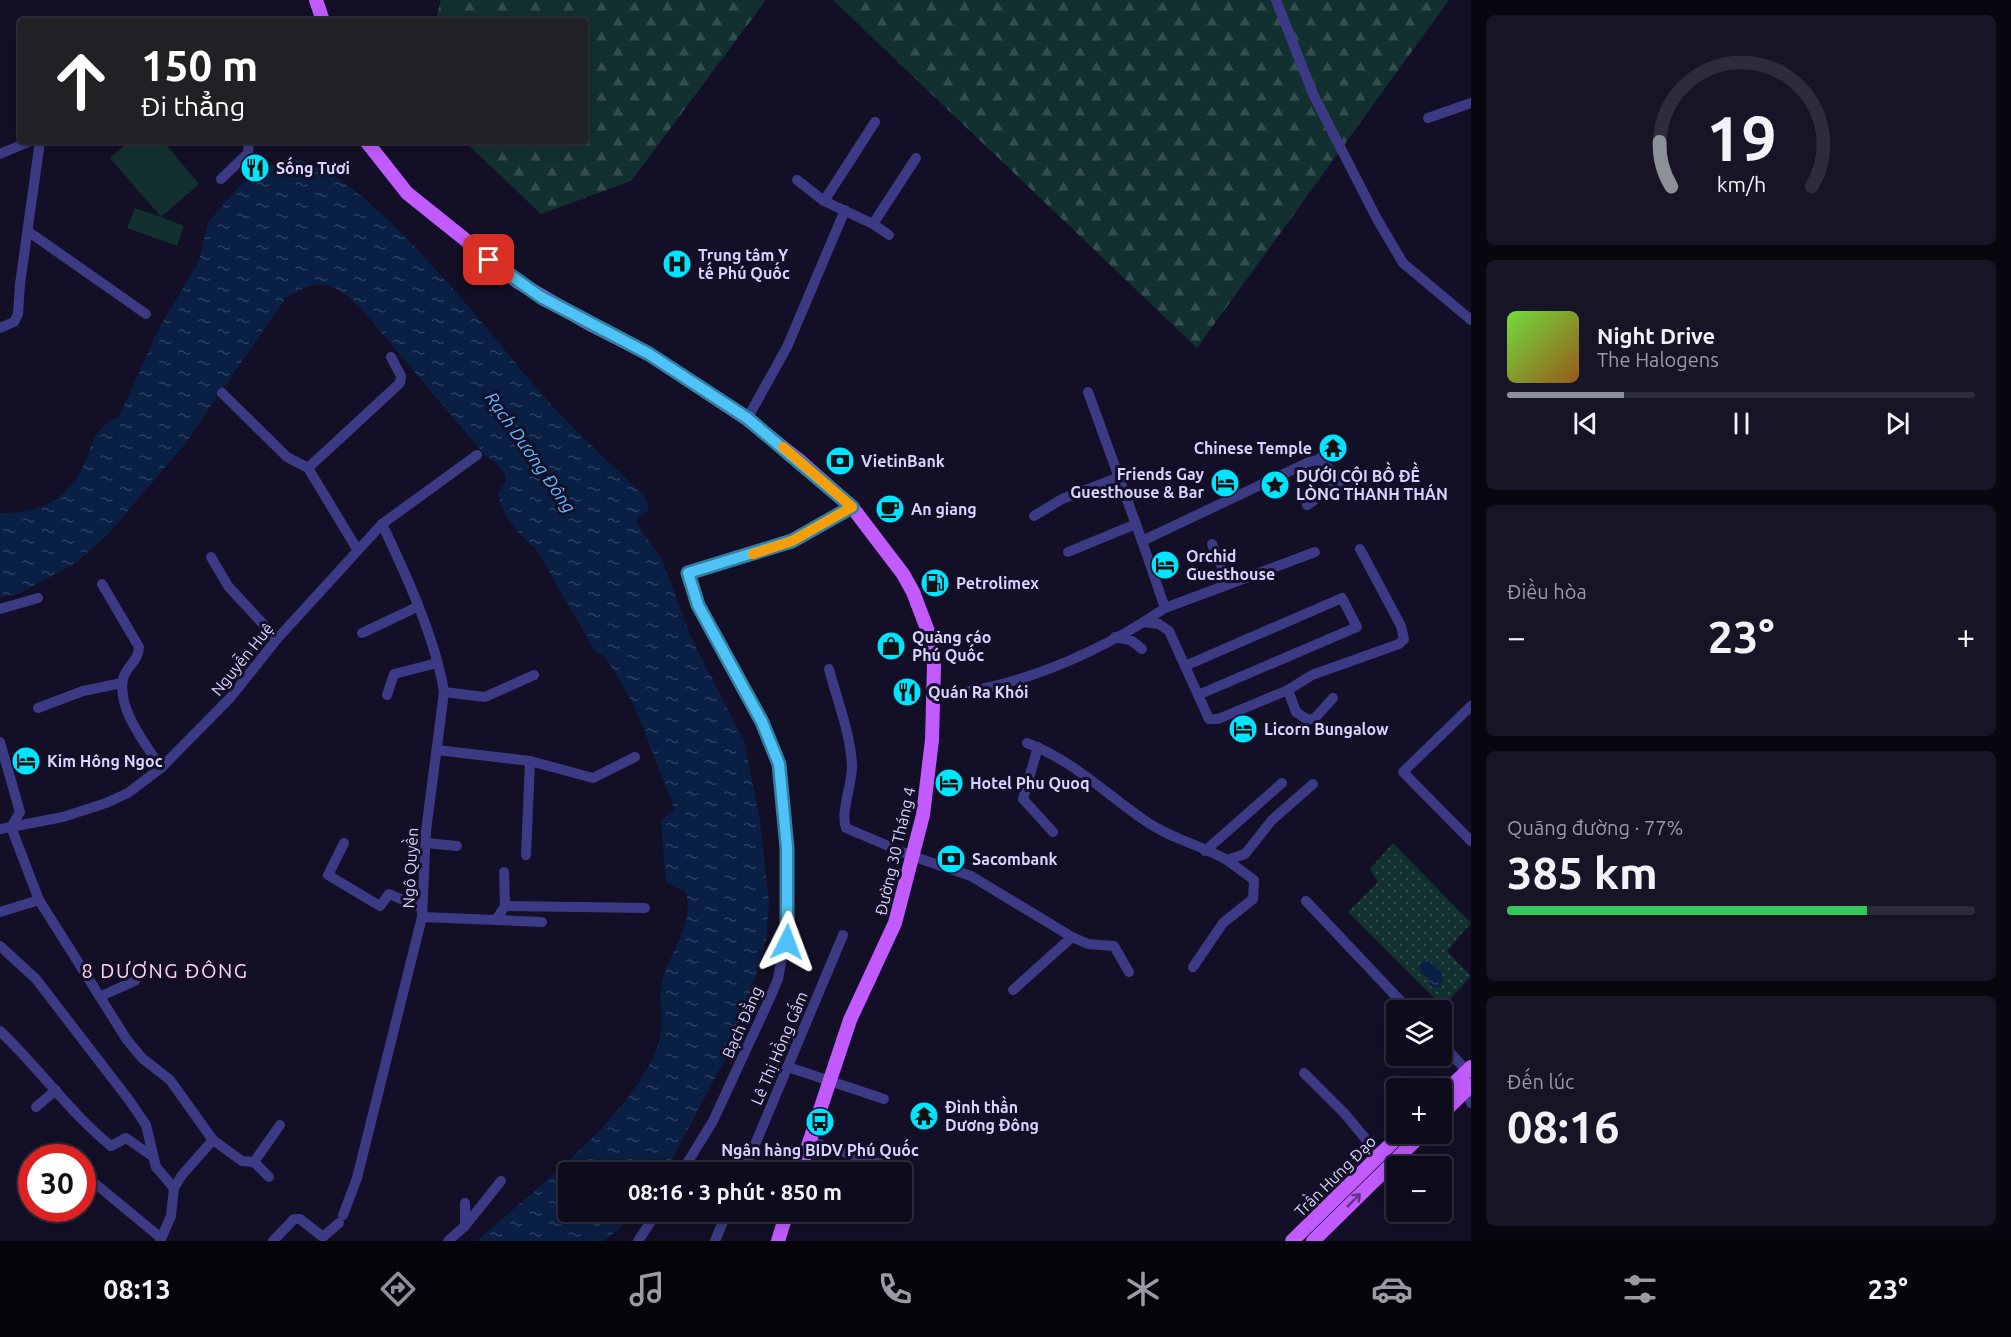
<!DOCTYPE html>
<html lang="vi">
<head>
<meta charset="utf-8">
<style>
  :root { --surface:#0e0b1c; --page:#171425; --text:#f1f3f6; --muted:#9b9ba3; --line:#2e2b3b; --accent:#8c9099 }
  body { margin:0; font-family:Ubuntu,sans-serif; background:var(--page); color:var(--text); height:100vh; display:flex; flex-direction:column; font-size:22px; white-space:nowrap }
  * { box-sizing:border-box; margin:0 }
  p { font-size:20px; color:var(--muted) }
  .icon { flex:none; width:33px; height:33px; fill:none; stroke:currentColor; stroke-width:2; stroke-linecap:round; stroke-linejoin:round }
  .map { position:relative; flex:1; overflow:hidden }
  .sheet { display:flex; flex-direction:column; gap:15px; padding:15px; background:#08060f; width:540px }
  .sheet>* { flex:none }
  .guide { position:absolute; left:18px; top:18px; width:570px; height:126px; border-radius:6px; box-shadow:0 3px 15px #0003,0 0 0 2px var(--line); background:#202124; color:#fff; overflow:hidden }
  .buttons { position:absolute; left:1386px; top:1000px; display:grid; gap:12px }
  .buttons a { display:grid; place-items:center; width:66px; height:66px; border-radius:6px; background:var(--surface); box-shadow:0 3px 15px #0003,0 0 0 2px var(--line); font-size:30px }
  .speed { position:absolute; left:18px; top:1144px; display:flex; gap:12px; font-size:30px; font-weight:700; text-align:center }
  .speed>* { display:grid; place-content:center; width:78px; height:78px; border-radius:50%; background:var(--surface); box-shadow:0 3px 15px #0003,0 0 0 2px var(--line); line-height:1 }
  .speed .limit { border:9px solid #d22; background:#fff; color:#111 }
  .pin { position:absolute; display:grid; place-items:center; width:51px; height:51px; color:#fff; margin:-26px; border-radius:12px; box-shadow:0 3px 9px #0006 }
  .me { position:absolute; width:66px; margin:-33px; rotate:3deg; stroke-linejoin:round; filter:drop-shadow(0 0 4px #0008) }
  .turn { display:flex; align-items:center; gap:21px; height:126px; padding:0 24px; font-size:27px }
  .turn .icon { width:78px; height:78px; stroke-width:2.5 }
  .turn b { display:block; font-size:42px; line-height:51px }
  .big { font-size:45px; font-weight:700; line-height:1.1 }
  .sheet .tile { flex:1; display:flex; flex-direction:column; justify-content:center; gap:9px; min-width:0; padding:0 21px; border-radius:9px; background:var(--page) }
  .sheet .dial { align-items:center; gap:0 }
  .dial svg { height:156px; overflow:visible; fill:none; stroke:var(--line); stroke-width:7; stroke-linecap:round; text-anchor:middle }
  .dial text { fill:var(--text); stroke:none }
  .song { display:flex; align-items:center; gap:18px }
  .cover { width:72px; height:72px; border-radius:9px; background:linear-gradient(135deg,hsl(100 70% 55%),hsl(30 70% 35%)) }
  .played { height:6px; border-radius:3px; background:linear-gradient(90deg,var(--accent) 25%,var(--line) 25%) }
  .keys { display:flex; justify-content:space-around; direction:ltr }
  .heat { display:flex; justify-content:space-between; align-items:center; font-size:33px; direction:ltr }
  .charge { height:9px; border-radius:4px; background:linear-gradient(90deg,#34c759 77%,var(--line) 0) }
  .trip { position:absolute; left:558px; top:1162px; width:354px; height:60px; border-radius:6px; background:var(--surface); box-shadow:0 3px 15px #0003,0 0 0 2px var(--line); font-weight:700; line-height:60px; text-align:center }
  .tab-bar { display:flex; height:96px; justify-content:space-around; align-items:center; background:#06040b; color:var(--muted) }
  .tab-bar .icon { width:42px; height:42px }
  .tab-bar .active { color:var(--accent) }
  .tab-bar b { font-size:27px; color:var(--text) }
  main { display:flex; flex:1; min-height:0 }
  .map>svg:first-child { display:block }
  .grass { fill:url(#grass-dots) }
  .forest { fill:url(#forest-firs) }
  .garden { fill:#12302f }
  .water { fill:url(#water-ripples) }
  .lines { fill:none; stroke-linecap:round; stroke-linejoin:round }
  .minor { stroke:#3d3a85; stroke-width:10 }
  .major { stroke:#c25bff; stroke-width:14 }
  .oneway { stroke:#623188 }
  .route-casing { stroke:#337fa1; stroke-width:15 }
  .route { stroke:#4fc3f7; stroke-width:10 }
  .slow { stroke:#f59e0b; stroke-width:10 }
  .labels { text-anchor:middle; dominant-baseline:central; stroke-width:6; stroke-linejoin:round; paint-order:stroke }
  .poi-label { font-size:16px; font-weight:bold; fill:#d9d4ff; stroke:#130f26; text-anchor:start }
  .street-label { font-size:16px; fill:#d9d4ff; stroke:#130f26 }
  .water-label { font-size:18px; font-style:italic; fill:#62b6ff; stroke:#130f26 }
  .quarter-label { font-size:20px; letter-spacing:1.5px; fill:#ffd6f0; stroke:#130f26 }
</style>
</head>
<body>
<main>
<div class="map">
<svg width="1471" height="1241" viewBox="0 0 1471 1241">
  <defs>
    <pattern id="grass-dots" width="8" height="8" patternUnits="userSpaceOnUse" patternTransform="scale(1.5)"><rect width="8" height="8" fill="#12302f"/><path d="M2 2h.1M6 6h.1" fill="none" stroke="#344d4e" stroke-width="1.8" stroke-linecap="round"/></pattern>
    <pattern id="forest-firs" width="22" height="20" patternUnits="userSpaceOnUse" patternTransform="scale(1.5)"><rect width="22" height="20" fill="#12302f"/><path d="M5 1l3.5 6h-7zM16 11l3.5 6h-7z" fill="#344d4e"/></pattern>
    <pattern id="water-ripples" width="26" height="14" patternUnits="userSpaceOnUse" patternTransform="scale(1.5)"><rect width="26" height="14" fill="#0a1f44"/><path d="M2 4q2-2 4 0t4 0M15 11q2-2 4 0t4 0" fill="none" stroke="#2d3f60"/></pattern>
  </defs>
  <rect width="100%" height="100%" fill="#130f26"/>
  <path class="grass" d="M1393 843 1471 923 1447 951 1471 976 1443 1007 1348 912 1378 882 1370 869Z"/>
  <g class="forest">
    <path d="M441 0H766L631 181 541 214 464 141H585V21H435Z"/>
    <path d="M833 0H1449L1197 348Z"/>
  </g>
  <path class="garden" d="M130 141H163L199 184 161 217 184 226 177 246 127 228 135 208 161 217 110 158Z"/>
  <g class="water">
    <path d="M287 158C360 159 496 343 546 399 577 434 613 465 646 498L649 510 638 518 637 523 662 560 691 637 744 741 759 814 769 902 766 942 736 1038 674 1156 662 1173H568V1212H633L617 1231 603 1241H477C532 1192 638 1112 659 1042 665 1022 657 998 663 978 672 950 694 923 686 892L666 882 661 820 675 810 634 705 605 656 596 653 536 549C519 536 504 517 498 496 499 490 503 487 505 482 508 468 491 461 484 454L357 304C329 279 315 279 285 299L185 444 108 534 76 563 18 594 0 597V513C30 514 59 505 76 479 93 455 88 428 119 417L159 328 199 261 208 223 233 193 253 174Z"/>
    <path d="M1428 960 1442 973 1443 980 1439 988 1431 987 1428 977 1420 974V964Z"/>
  </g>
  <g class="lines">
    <g class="minor">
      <path d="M1276 0 1313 94 1377 219 1403 263 1471 320"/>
      <path d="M1428 118 1471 103"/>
      <path d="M0 154 31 141"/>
      <path d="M221 179 248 153 249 141"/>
      <path d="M797 180 824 201 873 224 916 158"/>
      <path d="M824 201 875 122"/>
      <path d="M873 224 889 235"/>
      <path d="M29 232 146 314"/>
      <path d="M0 328 14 322 18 314 20 284 40 141"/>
      <path d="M1088 392 1142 541"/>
      <path d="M222 393 287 457 308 468"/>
      <path d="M747 419 787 347 845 210"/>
      <path d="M1318 460 1331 448"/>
      <path d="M1034 516 1062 499 1120 477"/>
      <path d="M1212 544 1228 582"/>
      <path d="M357 549 308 468 400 383 401 376 391 357"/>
      <path d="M1068 552 1136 524"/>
      <path d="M211 557 228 586 277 639"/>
      <path d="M102 584 139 647C139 661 126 666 123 679 117 710 146 744 161 768"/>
      <path d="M1165 608 1315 552"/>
      <path d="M0 609 38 598"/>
      <path d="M1144 622 1159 624 1169 631 1209 719H1218L1288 690 1312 675 1399 644 1404 639 1401 626 1360 549"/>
      <path d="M362 633 417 607"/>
      <path d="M1115 637 1132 641 1142 649"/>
      <path d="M1185 666 1342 598 1357 627 1198 695"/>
      <path d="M829 669C837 700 850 732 852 764 853 783 840 811 846 828L912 856 971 876 1072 937 1013 990"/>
      <path d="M1288 690 1296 712 1308 720 1315 718 1333 698"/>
      <path d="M444 692 485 697 534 675"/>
      <path d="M387 695 394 674 437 663"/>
      <path d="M934 697C956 693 980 690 1002 684 1059 669 1117 641 1165 608L1142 541 1311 461 1318 460 1339 477 1340 483 1307 505"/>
      <path d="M1471 706 1403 772 1471 841"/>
      <path d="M38 708 83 691 122 683"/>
      <path d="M0 742 20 812 11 827 39 900 127 1040 142 1058 170 1080 213 1140 182 1175 174 1188 171 1216 160 1241"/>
      <path d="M1027 743C1072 760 1105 793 1144 820 1169 838 1201 845 1227 860L1245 854 1272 820 1313 784"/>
      <path d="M1038 747 1023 799 1053 832"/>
      <path d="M437 750 530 761 593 778 635 757"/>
      <path d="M0 829 63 817 106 803 128 793 161 768 230 698 277 639 382 524 477 455"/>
      <path d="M344 843 328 875 380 906 389 894 422 908"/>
      <path d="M426 843 457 846"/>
      <path d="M1205 851 1282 783"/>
      <path d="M526 855 530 761"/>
      <path d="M504 872 505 906"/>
      <path d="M1306 901 1410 1011"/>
      <path d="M0 912 39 900"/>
      <path d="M422 917 496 920 505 906 645 908"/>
      <path d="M496 920 542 922"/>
      <path d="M1072 937 1088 944 1114 946 1129 972"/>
      <path d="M0 946 36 979 129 1100 146 1125 156 1167 174 1188"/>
      <path d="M1193 967 1223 923 1253 899 1254 880 1227 860"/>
      <path d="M101 996 135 981"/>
      <path d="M0 1031C39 1068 70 1113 111 1146L126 1138 152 1156"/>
      <path d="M1442 1044 1467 1071"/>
      <path d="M788 1067 884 1099"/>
      <path d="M1304 1073 1345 1114 1379 1155"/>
      <path d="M1466 1090 1471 1103"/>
      <path d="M36 1107 56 1090"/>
      <path d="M213 1140 242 1161 254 1162 280 1125"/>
      <path d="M809 1141 891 1167"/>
      <path d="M254 1162 269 1177"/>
      <path d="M681 1173 713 1121 770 998 778 979 788 924 787 848 779 764 762 722 698 605 689 573 792 541 852 507"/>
      <path d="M743 1173 843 935"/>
      <path d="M86 1176 161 1238"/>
      <path d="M343 1215 357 1178 422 917 426 831 444 692C436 640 405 572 382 524"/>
      <path d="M465 1226 501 1181"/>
      <path d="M273 1241 294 1219H300L323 1237 339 1223"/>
      <path d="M448 1241 465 1226V1203"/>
      <path d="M638 1241 657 1212"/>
      <path d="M715 1241 727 1212"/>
    </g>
    <g class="major">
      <path d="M316 0 323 21"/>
      <path d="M366 141 407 193 518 282 588 323 649 354 747 419 800 461 852 507 903 574 913 592 929 634 934 665 932 740 923 815 895 923 850 1020 799 1173"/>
      <path d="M1442 1095 1471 1067"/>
      <path d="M1442 1114 1471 1085"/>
      <path d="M778 1241 787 1212"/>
      <path d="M1292 1241 1401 1134"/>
      <path d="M1313 1241 1422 1134"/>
    </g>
  </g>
  <defs><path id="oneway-shaft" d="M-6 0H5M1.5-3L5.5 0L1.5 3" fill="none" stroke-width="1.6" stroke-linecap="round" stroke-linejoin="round" transform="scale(1.5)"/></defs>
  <use class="oneway" href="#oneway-shaft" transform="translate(1354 1200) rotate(-45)"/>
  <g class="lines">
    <g class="route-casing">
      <path id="route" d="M489 260 541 297 649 354 747 418 852 507 792 541 688 573 698 605 762 722 779 764 787 848V942"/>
    </g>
    <use href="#route" class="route"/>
    <path class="slow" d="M753 554 792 541 852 507 783 447"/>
  </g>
  <defs>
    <g id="restaurant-disc" transform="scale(1.5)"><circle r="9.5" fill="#00e5ff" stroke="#130f26"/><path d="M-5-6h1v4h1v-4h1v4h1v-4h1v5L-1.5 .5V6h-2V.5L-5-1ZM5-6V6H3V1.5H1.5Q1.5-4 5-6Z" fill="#111"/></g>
    <g id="hospital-disc" transform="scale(1.5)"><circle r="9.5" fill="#00e5ff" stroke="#130f26"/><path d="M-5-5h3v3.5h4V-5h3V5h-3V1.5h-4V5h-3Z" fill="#111"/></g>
    <g id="temple-disc" transform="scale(1.5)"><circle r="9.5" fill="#00e5ff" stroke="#130f26"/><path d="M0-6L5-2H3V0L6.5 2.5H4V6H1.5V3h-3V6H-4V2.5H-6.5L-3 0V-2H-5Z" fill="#111"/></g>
    <g id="bank-disc" transform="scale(1.5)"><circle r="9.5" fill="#00e5ff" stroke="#130f26"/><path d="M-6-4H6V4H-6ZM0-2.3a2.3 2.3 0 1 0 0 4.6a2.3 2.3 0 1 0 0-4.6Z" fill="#111"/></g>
    <g id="hotel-disc" transform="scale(1.5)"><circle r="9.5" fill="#00e5ff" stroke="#130f26"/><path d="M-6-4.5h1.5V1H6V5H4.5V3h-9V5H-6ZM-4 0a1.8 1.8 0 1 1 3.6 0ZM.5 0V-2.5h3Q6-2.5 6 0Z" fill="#111"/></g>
    <g id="sight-disc" transform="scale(1.5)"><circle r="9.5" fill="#00e5ff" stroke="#130f26"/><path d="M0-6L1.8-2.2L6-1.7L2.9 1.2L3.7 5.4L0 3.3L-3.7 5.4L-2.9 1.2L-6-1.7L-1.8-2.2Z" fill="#111"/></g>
    <g id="cafe-disc" transform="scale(1.5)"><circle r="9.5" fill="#00e5ff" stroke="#130f26"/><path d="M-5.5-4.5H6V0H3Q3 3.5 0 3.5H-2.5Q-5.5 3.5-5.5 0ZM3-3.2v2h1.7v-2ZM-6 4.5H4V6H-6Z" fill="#111"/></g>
    <g id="fuel-disc" transform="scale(1.5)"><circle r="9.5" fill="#00e5ff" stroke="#130f26"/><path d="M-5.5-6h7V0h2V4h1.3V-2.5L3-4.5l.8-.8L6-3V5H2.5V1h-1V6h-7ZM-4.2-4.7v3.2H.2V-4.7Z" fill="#111"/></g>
    <g id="shop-disc" transform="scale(1.5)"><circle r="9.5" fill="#00e5ff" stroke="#130f26"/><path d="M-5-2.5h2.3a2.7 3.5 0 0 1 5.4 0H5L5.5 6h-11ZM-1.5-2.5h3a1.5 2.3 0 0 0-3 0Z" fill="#111"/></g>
    <g id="bus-disc" transform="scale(1.5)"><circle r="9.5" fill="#00e5ff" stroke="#130f26"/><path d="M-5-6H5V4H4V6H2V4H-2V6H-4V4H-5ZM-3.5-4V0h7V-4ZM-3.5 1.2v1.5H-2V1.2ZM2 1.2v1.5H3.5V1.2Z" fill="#111"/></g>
  </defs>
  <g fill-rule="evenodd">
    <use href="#restaurant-disc" x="255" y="168"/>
    <use href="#hospital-disc" x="677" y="264"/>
    <use href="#temple-disc" x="1333" y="448"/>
    <use href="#bank-disc" x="840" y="461"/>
    <use href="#hotel-disc" x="1225" y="483"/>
    <use href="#sight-disc" x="1275" y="485"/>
    <use href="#cafe-disc" x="890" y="509"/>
    <use href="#hotel-disc" x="1165" y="565"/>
    <use href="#fuel-disc" x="935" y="583"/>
    <use href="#shop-disc" x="891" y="646"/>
    <use href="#restaurant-disc" x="907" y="692"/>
    <use href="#hotel-disc" x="1243" y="729"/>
    <use href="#hotel-disc" x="26" y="761"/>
    <use href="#hotel-disc" x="949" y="783"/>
    <use href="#bank-disc" x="951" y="859"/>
    <use href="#temple-disc" x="924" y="1116"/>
    <use href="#bus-disc" x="820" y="1122"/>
  </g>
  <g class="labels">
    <g class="poi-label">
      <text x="276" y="168">Sống Tươi</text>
      <text x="698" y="255">Trung tâm Y<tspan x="698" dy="18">tế Phú Quốc</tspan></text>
      <text x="1312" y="448" text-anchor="end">Chinese Temple</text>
      <text x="861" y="461">VietinBank</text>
      <text x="1204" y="474" text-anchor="end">Friends Gay<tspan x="1204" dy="18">Guesthouse &amp; Bar</tspan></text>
      <text x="1296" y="476">DƯỚI CỘI BỒ ĐỀ<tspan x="1296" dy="18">LÒNG THANH THÁN</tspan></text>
      <text x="911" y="509">An giang</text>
      <text x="1186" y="556">Orchid<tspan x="1186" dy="18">Guesthouse</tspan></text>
      <text x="956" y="583">Petrolimex</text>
      <text x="912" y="637">Quảng cáo<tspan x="912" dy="18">Phú Quốc</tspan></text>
      <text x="928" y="692">Quán Ra Khói</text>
      <text x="1264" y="729">Licorn Bungalow</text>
      <text x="47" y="761">Kim Hông Ngoc</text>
      <text x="970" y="783">Hotel Phu Quoq</text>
      <text x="972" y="859">Sacombank</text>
      <text x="945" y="1107">Đình thần<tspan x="945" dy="18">Dương Đông</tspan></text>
      <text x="820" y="1150" text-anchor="middle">Ngân hàng BIDV Phú Quốc</text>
    </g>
    <g class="street-label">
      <text transform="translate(242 659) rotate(-51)">Nguyễn Huệ</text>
      <text transform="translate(895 851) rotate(-77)">Đường 30 Tháng 4</text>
      <text transform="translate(410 868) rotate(-87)">Ngô Quyền</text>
      <text transform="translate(742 1022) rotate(-66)">Bạch Đằng</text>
      <text transform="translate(779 1048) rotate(-67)">Lê Thị Hồng Gấm</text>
      <text transform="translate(1335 1176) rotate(-45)">Trần Hưng Đạo</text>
    </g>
    <g class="water-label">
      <text transform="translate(531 452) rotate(55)">Rạch Dương Đông</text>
    </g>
    <g class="quarter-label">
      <text x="165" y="970">8 DƯƠNG ĐÔNG</text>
    </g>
  </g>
</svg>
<div class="buttons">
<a><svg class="icon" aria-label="layers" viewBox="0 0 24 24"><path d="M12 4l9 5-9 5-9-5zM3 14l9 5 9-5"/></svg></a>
<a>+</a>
<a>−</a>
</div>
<div class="speed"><div class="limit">30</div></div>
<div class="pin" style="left:489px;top:260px;background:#d93025"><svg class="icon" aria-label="arrive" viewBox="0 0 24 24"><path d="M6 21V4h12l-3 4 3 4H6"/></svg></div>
<svg class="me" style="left:787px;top:942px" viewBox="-20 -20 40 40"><path d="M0-17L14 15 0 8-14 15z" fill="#4fc3f7" stroke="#fff" stroke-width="4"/></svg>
<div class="trip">08:16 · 3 phút · 850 m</div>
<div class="guide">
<div class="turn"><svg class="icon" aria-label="ahead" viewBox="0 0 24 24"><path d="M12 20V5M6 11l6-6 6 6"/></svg><div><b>150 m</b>Đi thẳng</div></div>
</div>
</div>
<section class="sheet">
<div class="tile dial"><svg viewBox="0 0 100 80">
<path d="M14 69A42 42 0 1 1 86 69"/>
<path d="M14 69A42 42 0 0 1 8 46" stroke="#8c9099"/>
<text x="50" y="56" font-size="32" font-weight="700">19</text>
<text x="50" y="72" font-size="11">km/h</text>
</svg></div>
<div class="tile">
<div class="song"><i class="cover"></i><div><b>Night Drive</b><p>The Halogens</p></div></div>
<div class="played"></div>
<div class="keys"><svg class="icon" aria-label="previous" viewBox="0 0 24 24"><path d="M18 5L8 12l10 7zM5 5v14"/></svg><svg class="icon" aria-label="pause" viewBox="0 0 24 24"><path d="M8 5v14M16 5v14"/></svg><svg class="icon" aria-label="next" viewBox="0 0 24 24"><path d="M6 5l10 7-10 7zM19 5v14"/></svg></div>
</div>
<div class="tile"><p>Điều hòa</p>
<div class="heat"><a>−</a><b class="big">23°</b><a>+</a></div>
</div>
<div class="tile"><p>Quãng đường · 77%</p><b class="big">385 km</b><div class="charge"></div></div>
<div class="tile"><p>Đến lúc</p><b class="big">08:16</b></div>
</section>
</main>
<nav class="tab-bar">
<b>08:13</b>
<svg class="icon active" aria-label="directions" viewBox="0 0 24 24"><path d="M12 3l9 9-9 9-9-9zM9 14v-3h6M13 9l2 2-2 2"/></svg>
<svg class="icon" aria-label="music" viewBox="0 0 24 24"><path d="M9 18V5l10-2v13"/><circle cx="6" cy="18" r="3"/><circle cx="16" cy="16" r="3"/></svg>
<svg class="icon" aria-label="phone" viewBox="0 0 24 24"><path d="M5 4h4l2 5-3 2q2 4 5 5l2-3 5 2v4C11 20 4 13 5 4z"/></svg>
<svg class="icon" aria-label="climate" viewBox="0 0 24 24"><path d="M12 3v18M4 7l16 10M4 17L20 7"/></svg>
<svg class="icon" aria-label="car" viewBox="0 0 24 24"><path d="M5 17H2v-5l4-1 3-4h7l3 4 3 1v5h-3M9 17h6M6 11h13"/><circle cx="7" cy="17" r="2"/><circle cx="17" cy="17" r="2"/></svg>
<svg class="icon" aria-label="filters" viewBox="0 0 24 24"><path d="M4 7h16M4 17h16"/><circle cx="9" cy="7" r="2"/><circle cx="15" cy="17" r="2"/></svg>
<b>23°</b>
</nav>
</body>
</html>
